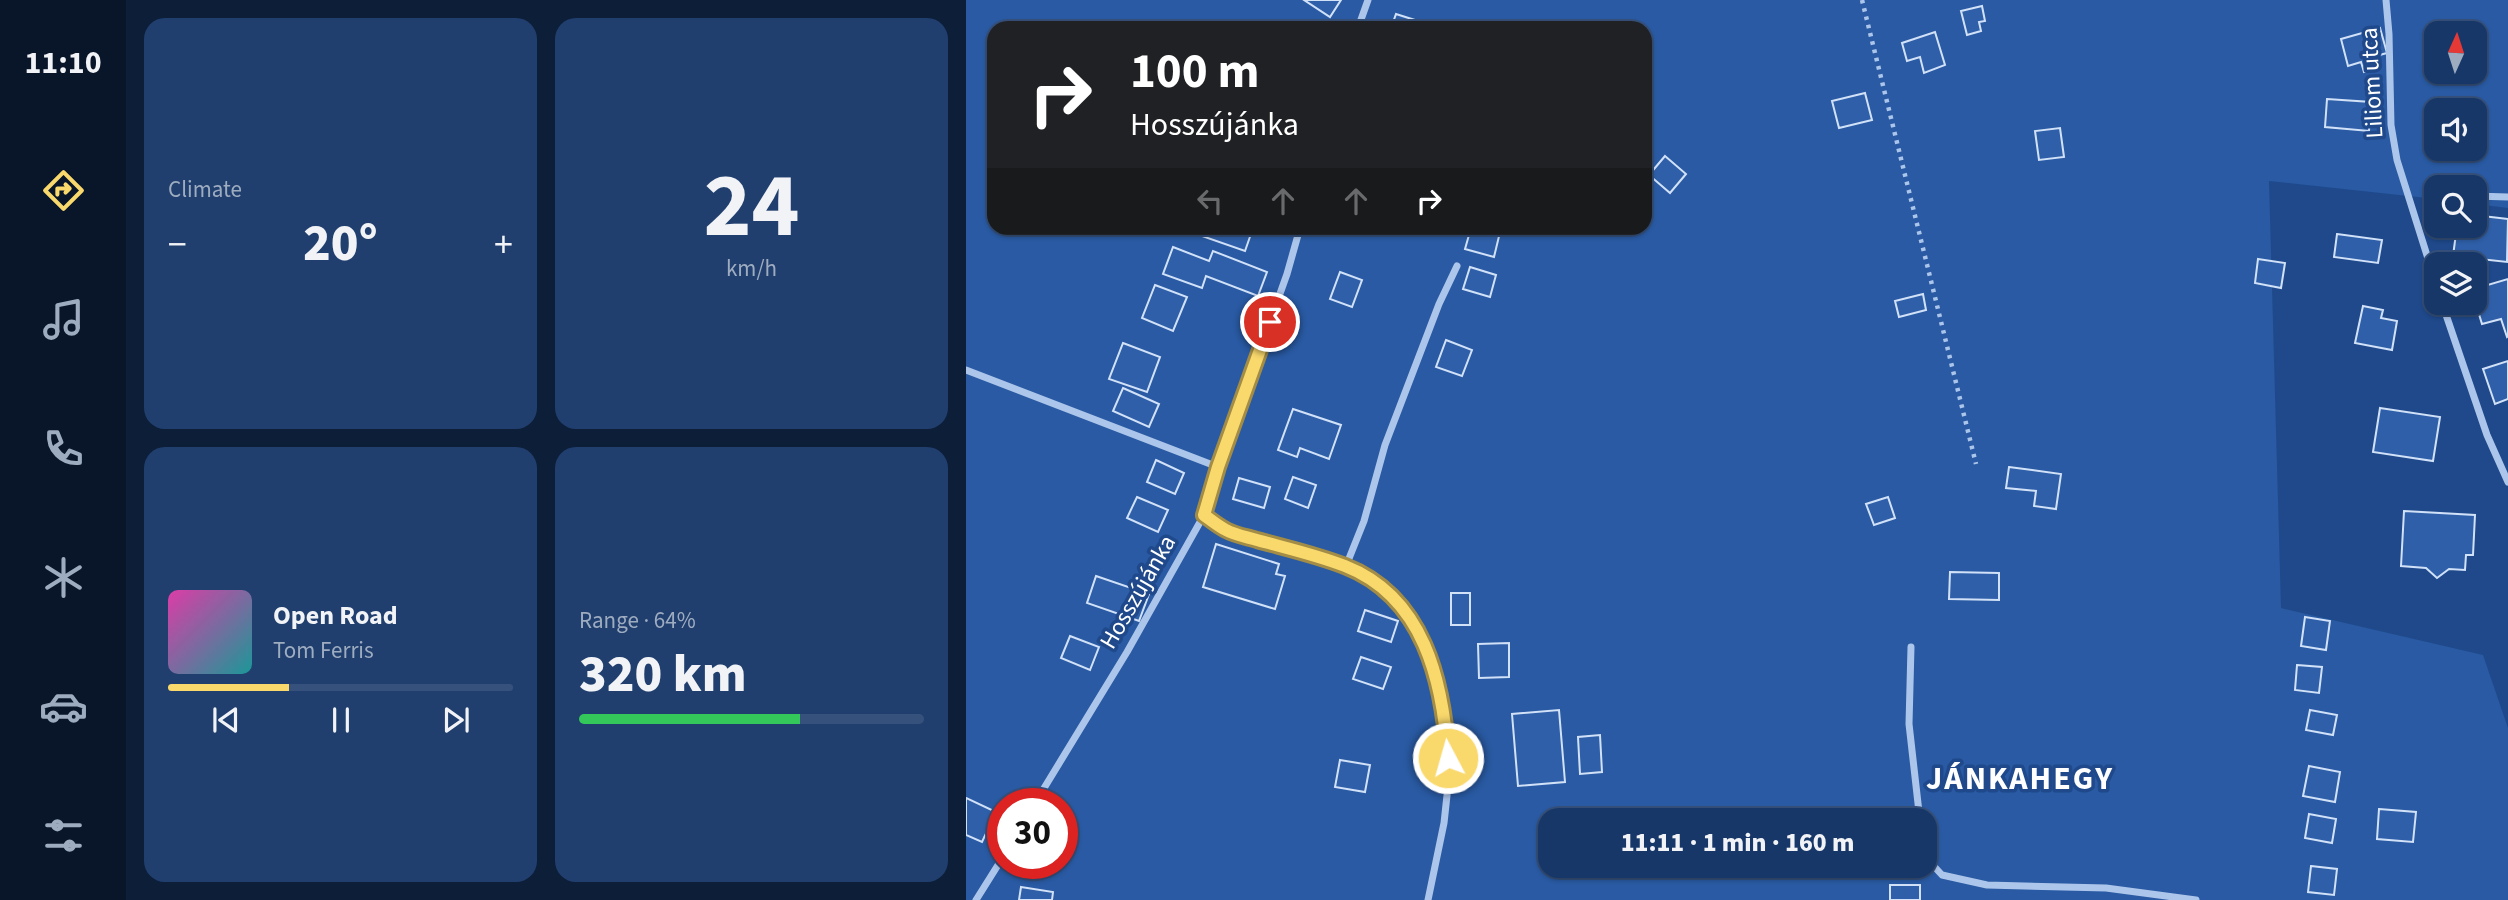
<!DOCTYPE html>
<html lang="en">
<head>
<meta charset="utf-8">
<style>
  :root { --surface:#173768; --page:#203f6e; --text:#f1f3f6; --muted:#9eacc0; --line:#36517c; --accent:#f9d86c }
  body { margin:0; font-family:"Source Sans 3",sans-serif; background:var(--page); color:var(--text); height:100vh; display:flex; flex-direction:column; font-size:26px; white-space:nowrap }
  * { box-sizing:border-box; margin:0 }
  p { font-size:23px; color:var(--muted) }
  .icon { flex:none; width:38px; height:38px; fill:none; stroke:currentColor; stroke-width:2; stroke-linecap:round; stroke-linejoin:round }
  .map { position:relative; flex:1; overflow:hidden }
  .side { display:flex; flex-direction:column; gap:18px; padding:18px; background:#0d1e39; width:840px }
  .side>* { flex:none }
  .top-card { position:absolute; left:21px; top:21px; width:665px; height:214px; border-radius:21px; box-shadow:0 2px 5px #0004,0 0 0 2px var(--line); background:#202124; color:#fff; overflow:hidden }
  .needle { width:46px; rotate:3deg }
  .fabs { position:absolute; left:1458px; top:21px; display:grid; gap:14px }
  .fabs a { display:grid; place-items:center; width:63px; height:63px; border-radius:14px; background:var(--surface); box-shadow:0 2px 5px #0004,0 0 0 2px var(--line); font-size:35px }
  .speed { position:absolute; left:21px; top:788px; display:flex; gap:14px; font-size:35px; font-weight:700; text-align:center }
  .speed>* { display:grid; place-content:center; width:91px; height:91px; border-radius:50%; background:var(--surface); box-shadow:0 2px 5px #0004,0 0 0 2px var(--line); line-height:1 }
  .speed .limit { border:10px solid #d22; background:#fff; color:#111 }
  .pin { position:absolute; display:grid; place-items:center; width:60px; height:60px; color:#fff; margin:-30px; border:4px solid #fff; border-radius:50%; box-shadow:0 2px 7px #0007 }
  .me { position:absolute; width:77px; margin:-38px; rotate:354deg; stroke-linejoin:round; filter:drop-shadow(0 0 5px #0008) }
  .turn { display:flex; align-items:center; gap:24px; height:147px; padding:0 28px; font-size:32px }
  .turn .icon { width:91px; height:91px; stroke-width:2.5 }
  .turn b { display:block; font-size:49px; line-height:60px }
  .lanes { display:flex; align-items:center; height:66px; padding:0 28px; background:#0003; justify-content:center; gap:35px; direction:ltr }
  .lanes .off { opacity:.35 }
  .big { font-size:52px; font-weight:800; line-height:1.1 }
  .side .card { flex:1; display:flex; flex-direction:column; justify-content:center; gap:10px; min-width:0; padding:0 24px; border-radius:21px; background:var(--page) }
  .side .dial { align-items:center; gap:0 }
  .dial b { font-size:91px; line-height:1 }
  .song { display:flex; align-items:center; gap:21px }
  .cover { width:84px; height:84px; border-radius:10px; background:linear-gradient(135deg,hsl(320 70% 55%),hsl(180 70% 35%)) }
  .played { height:7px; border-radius:4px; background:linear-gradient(90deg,var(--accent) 35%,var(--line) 35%) }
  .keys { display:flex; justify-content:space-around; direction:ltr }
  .heat { display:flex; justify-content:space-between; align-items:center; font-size:38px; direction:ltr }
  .charge { height:10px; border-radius:5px; background:linear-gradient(90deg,#34c759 64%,var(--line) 0) }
  .side .tiles { flex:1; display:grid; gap:18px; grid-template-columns:repeat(2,1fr) }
  .trip { position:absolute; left:572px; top:808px; width:399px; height:70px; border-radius:21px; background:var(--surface); box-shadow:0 2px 5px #0004,0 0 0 2px var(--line); font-weight:800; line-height:70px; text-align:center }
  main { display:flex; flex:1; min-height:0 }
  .tab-bar { display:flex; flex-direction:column; width:126px; justify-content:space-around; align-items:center; background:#09162a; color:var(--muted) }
  .tab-bar .icon { width:49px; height:49px }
  .tab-bar .on { color:var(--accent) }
  .tab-bar b { font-size:32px; color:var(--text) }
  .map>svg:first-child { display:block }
  .green { fill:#295aa3; fill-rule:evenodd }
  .building { fill:#2f5fa8; stroke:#d1e1f8; stroke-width:2 }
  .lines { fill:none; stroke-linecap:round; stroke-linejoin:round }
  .path { stroke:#acc5eb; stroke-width:4.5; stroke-dasharray:3.5 5; stroke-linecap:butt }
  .minor { stroke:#acc5eb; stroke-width:7 }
  .route-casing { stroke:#a28c46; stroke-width:18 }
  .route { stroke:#f9d86c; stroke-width:12 }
  .labels { text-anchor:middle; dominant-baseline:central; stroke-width:7; stroke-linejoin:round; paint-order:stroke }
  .street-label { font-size:24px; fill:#fff; stroke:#1f498b }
  .district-label { font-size:32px; font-weight:bold; letter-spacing:2px; fill:#fff; stroke:#1f498b }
</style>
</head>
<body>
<main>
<nav class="tab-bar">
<b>11:10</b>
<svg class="icon on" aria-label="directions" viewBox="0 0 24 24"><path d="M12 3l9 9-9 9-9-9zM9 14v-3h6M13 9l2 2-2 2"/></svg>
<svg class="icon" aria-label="music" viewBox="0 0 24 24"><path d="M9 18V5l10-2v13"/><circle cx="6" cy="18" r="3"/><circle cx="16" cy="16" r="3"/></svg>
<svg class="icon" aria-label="phone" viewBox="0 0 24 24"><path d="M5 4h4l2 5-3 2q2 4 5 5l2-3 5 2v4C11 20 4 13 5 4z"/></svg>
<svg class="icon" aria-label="climate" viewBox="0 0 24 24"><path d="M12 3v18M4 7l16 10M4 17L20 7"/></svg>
<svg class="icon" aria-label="car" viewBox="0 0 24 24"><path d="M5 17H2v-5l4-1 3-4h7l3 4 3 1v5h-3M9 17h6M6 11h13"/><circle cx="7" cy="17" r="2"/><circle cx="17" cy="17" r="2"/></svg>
<svg class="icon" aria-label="filters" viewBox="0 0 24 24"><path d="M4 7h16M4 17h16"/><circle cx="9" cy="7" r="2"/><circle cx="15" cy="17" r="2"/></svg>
</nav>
<section class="side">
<div class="tiles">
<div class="card"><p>Climate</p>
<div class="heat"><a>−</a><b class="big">20°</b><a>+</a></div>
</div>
<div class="card dial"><b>24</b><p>km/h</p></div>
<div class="card">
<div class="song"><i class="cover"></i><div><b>Open Road</b><p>Tom Ferris</p></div></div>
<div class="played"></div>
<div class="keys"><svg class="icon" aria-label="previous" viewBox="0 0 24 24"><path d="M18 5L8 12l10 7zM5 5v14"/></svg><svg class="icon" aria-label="pause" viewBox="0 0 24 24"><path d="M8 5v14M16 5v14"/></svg><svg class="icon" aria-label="next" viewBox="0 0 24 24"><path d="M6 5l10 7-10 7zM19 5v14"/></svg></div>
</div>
<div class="card"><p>Range · 64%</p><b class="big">320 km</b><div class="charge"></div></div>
</div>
</section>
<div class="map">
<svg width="1542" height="900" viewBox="0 0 1542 900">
  <rect width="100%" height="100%" fill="#1f498b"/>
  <path class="green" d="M0 0H1542V208L1509 204 1508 187H1470V199L1303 181 1315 608 1517 655 1542 728V900H0ZM28 28H679V228H28ZM1470 33H1508V72H1470ZM1470 110H1508V149H1470ZM37 803H96V863H37ZM584 821H959V866H584Z"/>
  <g class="building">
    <path d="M338 0H375L364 17Z"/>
    <path d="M1016 6 1019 21 1013 22 1015 31 1001 35 995 11Z"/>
    <path d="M430 14 452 21 450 28H425Z"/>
    <path d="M1414 28 1421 53 1410 56 1414 67 1398 72 1395 62 1382 66 1375 39Z"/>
    <path d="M969 32 979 65 958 73 954 57 941 61 936 43Z"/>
    <path d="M899 93 906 120 873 128 866 101Z"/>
    <path d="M1361 99 1405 102 1403 131 1359 127Z"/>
    <path d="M1094 128 1098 157 1073 160 1069 131Z"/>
    <path d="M699 156 720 174 704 193 683 175Z"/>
    <path d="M1508 215 1542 219 1541 262 1487 256 1491 226H1508Z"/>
    <path d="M236 228H276L286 231 279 251 233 235Z"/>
    <path d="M505 228H535L528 257 499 249Z"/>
    <path d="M1371 234 1416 240 1412 263 1368 257Z"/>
    <path d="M207 247 243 261 247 251 301 272 292 296 240 276 236 288 197 274Z"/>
    <path d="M1292 259 1319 263 1315 288 1289 283Z"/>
    <path d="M504 267 530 275 524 297 497 289Z"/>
    <path d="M374 272 396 280 386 307 364 299Z"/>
    <path d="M1542 279V336L1541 337 1535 319 1516 324 1508 298V289Z"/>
    <path d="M189 285 221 297 207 331 176 318Z"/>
    <path d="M957 294 960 310 933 317 929 301Z"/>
    <path d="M1397 306 1417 310 1415 318 1431 321 1426 350 1389 343Z"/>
    <path d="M480 340 506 350 496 376 470 367Z"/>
    <path d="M157 343 194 357 181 392 143 379Z"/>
    <path d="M1542 361V399L1529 404 1517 369Z"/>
    <path d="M157 388 193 404 183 427 147 411Z"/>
    <path d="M1414 408 1474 417 1467 461 1407 452Z"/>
    <path d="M327 409 375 425 363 459 334 448 331 457 312 450Z"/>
    <path d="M190 460 218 473 209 494 181 482Z"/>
    <path d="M1043 467 1095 474 1090 509 1068 506 1070 491 1040 488Z"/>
    <path d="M327 477 350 485 342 508 319 499Z"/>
    <path d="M273 478 304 487 298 508 267 499Z"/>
    <path d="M171 497 202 510 192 532 161 518Z"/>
    <path d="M922 497 929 518 908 525 900 504Z"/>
    <path d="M1438 511 1509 515 1507 555H1500L1499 570 1483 569 1471 578 1460 568 1435 566Z"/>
    <path d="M250 544 313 564 310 574 319 576 309 609 237 587Z"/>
    <path d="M984 572 1033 573V600L983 599Z"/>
    <path d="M130 576 183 594 173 621 121 603Z"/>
    <rect x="485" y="593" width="19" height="32"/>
    <path d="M399 610 432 621 425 642 392 631Z"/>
    <path d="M1339 617 1364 621 1360 650 1335 646Z"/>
    <path d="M104 636 133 647 124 670 95 658Z"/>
    <path d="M543 643V677L513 678 512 644Z"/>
    <path d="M395 657 425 667 417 689 387 679Z"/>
    <path d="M1331 665 1356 667 1353 693 1329 690Z"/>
    <path d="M593 710 599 782 552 786 546 714Z"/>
    <path d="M1344 710 1371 715 1367 735 1340 730Z"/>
    <path d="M634 735 636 772 614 774 612 737Z"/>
    <path d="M374 760 404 765 399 792 369 787Z"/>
    <path d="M1343 766 1374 772 1369 802 1337 796Z"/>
    <path d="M0 798 30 812 16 842 0 835Z"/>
    <path d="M1413 809 1450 812 1447 842 1411 839Z"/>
    <path d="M1343 814 1370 819 1366 843 1339 838Z"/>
    <path d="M1345 866 1371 869 1368 895 1342 892Z"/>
    <rect x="924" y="885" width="30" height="15"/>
    <path d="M55 887 87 892 86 900H53Z"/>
  </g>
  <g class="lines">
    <g class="path">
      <path d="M896 0 1010 464"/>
      <path d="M1457 196H1470"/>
    </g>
    <g class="minor">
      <path d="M1420 0 1423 34 1425 125 1431 160 1470 284"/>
      <path d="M392 28 402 0"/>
      <path d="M1508 196 1542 197"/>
      <path d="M1476 303 1521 435 1542 482"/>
      <path d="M0 370 252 467"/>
      <path d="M238 515 260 530 380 566 420 592 439 609 451 627 469 674 476 704 483 777 478 823 462 900"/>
      <path d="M380 566 398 521 419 445 473 304 491 266"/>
      <path d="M945 647 943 724 954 821"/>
      <path d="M69 803 161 652 238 515 252 467 321 274 334 228"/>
      <path d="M959 843 964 862 976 875 1021 885 1140 888 1230 900"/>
      <path d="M10 900 37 857"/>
    </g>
  </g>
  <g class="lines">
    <g class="route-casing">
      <path id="route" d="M304 322 252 467 238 515C245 520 252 526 260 530 269 535 281 537 291 540 320 548 351 555 379 566 458 597 477 681 482 758"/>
    </g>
    <use href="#route" class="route"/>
  </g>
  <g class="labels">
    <g class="street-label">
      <text transform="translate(1406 83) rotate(-93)">Liliom utca</text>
      <text transform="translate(172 592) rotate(-60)">Hosszújánka</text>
    </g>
    <g class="district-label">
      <text x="1054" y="779">JÁNKAHEGY</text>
    </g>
  </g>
</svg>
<div class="fabs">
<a><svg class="needle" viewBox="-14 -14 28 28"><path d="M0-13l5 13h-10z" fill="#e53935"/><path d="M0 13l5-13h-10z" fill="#9eacc0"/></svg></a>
<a><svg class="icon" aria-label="sound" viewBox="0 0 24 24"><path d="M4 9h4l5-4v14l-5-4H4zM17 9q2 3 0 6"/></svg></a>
<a><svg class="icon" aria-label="search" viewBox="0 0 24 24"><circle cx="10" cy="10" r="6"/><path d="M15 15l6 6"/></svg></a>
<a><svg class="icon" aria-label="layers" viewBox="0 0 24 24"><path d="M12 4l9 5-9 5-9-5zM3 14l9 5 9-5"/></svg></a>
</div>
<div class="speed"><div class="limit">30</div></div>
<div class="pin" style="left:304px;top:322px;background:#d93025"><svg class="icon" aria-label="arrive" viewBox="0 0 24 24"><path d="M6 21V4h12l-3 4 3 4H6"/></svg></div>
<svg class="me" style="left:482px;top:758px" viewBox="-20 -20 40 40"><circle r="17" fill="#f9d86c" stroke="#fff" stroke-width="3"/><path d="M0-11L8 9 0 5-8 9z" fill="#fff"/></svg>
<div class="trip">11:11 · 1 min · 160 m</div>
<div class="top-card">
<div class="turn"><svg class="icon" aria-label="right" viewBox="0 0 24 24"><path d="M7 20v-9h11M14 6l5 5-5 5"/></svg><div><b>100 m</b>Hosszújánka</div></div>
<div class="lanes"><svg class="icon off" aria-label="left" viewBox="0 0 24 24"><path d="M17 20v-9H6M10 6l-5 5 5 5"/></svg><svg class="icon off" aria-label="ahead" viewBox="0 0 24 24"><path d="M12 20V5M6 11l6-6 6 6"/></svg><svg class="icon off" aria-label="ahead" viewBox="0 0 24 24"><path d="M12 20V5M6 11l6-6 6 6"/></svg><svg class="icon" aria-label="right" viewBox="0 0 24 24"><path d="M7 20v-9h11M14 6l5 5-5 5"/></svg></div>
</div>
</div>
</main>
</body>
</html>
